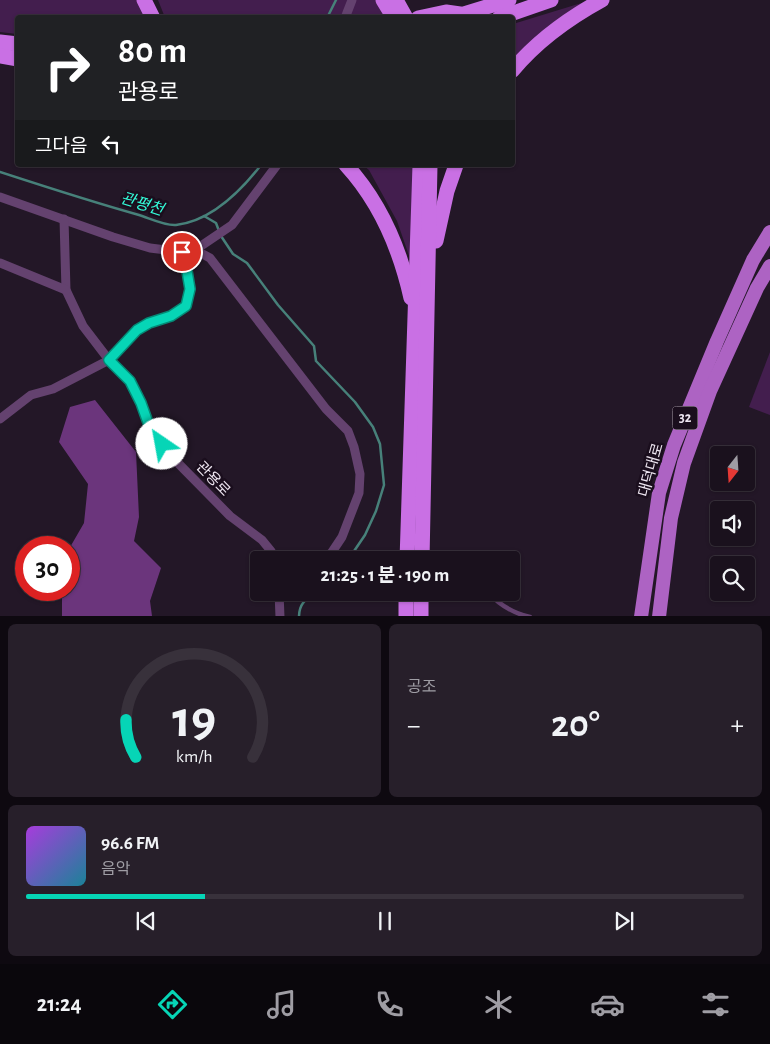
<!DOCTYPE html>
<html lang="ko">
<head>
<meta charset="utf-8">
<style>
  :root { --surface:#1a111d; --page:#271f2a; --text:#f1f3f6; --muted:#9f9da4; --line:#38313b; --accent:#06d5b6 }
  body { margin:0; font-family:"Alegreya Sans","Noto Sans KR",sans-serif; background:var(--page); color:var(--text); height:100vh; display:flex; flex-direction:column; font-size:19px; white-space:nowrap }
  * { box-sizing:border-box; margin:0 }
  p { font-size:16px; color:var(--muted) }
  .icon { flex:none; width:28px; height:28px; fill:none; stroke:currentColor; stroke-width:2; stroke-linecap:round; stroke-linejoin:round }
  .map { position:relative; height:616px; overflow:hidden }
  .details { display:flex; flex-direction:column; gap:8px; padding:8px; background:#0e0910; flex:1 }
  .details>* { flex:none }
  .guide { position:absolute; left:15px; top:15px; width:500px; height:152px; border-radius:5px; box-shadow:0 1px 4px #0004,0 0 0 1px var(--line); background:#202124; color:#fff; overflow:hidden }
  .needle { width:32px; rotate:197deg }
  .controls { position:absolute; left:710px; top:446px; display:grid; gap:10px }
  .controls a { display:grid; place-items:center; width:45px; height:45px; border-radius:5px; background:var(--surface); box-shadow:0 1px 4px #0004,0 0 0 1px var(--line); font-size:25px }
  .speed { position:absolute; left:15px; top:536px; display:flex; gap:10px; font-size:25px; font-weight:700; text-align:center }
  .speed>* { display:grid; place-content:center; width:65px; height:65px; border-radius:50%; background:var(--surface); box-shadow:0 1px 4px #0004,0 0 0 1px var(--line); line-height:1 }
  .speed .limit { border:8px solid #d22; background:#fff; color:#111 }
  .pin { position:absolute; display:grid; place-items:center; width:42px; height:42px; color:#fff; margin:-21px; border:2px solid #fff; border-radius:50%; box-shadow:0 1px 5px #0007 }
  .me { position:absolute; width:55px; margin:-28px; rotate:327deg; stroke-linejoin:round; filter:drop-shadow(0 0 4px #0008) }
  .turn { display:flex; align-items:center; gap:18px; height:105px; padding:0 20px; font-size:22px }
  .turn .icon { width:65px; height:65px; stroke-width:2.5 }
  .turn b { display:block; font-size:35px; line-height:42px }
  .then { display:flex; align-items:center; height:48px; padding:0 20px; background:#0003; gap:10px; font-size:19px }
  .big { font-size:38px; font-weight:700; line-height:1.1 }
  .details .card { flex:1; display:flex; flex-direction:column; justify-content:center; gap:8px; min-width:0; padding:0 18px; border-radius:8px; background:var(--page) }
  .details .dial { align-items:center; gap:0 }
  .dial svg { height:130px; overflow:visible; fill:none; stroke:var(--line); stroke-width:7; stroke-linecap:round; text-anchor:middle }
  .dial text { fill:var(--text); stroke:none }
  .song { display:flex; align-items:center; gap:15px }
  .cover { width:60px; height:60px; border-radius:8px; background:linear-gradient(135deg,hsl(280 70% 55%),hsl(190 70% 35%)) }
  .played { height:5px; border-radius:2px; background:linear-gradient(90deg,var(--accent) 25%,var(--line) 25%) }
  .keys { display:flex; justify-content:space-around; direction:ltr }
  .heat { display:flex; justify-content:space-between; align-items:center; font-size:28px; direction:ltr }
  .details .tiles { flex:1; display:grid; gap:8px; grid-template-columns:1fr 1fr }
  .card:last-child { grid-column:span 2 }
  .trip { position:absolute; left:250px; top:551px; width:270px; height:50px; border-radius:5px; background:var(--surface); box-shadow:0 1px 4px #0004,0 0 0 1px var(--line); font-weight:700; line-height:50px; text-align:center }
  .dock { display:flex; height:80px; justify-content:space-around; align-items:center; background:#0a070c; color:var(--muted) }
  .dock .icon { width:35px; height:35px }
  .dock .current { color:var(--accent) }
  .dock b { font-size:22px; color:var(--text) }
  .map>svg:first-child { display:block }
  .green { fill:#431e4e }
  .forest { fill:#6b357c }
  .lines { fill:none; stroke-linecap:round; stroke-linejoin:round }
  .stream { stroke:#47817a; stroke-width:2.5 }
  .service { stroke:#64426f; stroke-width:4.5 }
  .minor { stroke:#64426f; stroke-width:9 }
  .primary { stroke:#ad63c3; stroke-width:14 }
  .motorway { stroke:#c970e4; stroke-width:15 }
  .route-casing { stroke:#048a76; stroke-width:12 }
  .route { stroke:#06d5b6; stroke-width:9 }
  .labels { text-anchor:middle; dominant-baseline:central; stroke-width:5; stroke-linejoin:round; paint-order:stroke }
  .shield { fill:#1a0e1d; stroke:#aea4b1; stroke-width:1 }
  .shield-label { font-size:14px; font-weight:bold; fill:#ede5f0 }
  .street-label { font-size:15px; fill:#ede5f0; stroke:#1a0e1d }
  .water-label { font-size:16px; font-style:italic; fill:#34fbd8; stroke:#1a0e1d }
</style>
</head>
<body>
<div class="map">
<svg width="770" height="617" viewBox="0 0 770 617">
  <rect width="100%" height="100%" fill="#231727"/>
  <g class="green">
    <path d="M0 0H141L148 17 18 18 17 34 0 32Z"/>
    <path d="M158 0H349L343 18 167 17 164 15Z"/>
    <path d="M354 0H379L391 18H348Z"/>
    <path d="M588 1 513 63V24Z"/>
    <path d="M363 165H415L413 267 397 221 369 170Z"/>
    <path d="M770 352V415L749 407Z"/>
  </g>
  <path class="forest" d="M95 400 136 452 139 517 134 541 161 568 150 601 152 616H62V590H69V549L84 523 88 484 59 442 70 407Z"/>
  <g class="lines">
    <g class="stream">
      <path d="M327 18 336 0"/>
      <path d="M0 172C46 187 92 202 139 215 149 218 165 226 176 225 211 221 240 192 261 165"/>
      <path d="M204 216 216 223 219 231"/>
      <path d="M221 236 233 254 247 263 278 305 314 346 316 361 355 402 373 427 380 444 384 485 376 511 365 535 348 560"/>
      <path d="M299 617C299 602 307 599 317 592"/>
    </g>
    <path class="service" d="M488 592C500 606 513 613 530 617"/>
    <g class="minor">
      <path d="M345 18 352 0"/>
      <path d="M0 197 113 237 150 248 182 252 195 250 210 258 326 409 348 431 354 447 360 474 359 493 342 537 332 552 323 560"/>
      <path d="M64 219 66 290 83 326 109 360 130 381 141 403 151 431 173 458 230 516 262 540 271 551 274 560"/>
      <path d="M195 250 232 225 277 165"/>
      <path d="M0 263 66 290"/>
      <path d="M0 419 31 395 53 389 109 360 137 330 149 323 171 316 186 306 190 289 185 259 182 252"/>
      <path d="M279 592 280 617"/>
    </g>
    <g class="primary">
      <path d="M641 617 659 493 674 445 717 341 753 260 770 232"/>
      <path d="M659 617 671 518 684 463 710 391 757 288 770 266"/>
    </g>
    <g class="motorway">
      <path d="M144 0 153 18"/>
      <path d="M383 0 394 18"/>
      <path d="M396 0 406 18"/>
      <path d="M418 18 446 12 460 14"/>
      <path d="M451 18 509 0"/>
      <path d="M499 18 551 0"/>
      <path d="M0 42 18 44"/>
      <path d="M0 56 18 59"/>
      <path d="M512 71C537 41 569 18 602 0"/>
      <path d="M346 165C380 202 400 249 411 298"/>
      <path d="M436 241 447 191 456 165"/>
      <path d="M407 560 420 165"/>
      <path d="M422 560 430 165"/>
      <path d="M406 617V592"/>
      <path d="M421 617V592"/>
    </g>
  </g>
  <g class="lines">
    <g class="route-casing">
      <path id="route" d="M162 444 151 431 141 403 130 381 109 360 137 330 149 323 171 316 186 306 190 289 185 259 182 252"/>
    </g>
    <use href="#route" class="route"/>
  </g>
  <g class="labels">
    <rect class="shield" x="672.5" y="406.5" width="25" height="23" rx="4"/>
    <g class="shield-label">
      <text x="685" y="418">32</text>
    </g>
    <g class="street-label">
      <text transform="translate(651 470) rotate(-74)">대덕대로</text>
      <text transform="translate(213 479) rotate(46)">관용로</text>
    </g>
    <g class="water-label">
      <text transform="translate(142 204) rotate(17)">관평천</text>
    </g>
  </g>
</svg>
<div class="controls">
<a><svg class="needle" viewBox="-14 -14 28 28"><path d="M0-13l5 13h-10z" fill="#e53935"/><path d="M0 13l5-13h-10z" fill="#9f9da4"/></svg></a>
<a><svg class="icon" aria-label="sound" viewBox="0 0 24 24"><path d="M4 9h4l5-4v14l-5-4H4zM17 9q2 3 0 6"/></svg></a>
<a><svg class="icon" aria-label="search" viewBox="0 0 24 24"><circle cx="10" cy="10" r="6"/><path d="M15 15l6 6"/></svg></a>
</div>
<div class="speed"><div class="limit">30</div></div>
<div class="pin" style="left:182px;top:252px;background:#d93025"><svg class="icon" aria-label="arrive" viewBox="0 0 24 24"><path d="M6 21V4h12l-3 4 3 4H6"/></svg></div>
<svg class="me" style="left:162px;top:444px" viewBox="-20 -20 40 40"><circle r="19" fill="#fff"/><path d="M0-13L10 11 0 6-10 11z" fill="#06d5b6"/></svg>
<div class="trip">21:25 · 1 분 · 190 m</div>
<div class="guide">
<div class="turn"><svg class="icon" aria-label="right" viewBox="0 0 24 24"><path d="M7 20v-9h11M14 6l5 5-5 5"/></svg><div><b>80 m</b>관용로</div></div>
<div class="then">그다음<svg class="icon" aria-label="left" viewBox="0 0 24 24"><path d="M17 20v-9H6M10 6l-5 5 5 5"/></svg></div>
</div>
</div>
<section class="details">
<div class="tiles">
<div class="card dial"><svg viewBox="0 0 100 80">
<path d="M14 69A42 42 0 1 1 86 69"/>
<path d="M14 69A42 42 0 0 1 8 46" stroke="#06d5b6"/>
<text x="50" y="56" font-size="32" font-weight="700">19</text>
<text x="50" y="72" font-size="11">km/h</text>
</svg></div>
<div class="card"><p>공조</p>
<div class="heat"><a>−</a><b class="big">20°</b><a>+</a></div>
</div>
<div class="card">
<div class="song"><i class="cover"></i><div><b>96.6 FM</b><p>음악</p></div></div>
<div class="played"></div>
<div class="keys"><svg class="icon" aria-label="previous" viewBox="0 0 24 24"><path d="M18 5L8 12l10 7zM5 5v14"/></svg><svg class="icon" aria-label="pause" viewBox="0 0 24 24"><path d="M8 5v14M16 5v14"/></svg><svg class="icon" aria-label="next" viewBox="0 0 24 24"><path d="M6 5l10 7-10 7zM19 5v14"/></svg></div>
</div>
</div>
</section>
<nav class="dock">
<b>21:24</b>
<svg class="icon current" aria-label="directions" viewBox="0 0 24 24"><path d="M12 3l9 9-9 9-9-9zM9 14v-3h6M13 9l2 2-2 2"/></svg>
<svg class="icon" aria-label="music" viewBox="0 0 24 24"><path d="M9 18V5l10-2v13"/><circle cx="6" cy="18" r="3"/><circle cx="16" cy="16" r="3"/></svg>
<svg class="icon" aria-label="phone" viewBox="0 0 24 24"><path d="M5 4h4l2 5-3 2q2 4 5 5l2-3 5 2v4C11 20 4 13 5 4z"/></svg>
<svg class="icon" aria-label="climate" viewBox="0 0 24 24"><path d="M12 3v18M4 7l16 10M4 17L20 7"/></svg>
<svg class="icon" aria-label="car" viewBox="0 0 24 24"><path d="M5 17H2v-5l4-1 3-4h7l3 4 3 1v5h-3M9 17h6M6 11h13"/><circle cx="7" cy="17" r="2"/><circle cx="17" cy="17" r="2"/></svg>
<svg class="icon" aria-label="filters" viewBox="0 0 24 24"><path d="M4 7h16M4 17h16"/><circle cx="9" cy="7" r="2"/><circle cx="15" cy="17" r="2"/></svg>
</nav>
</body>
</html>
